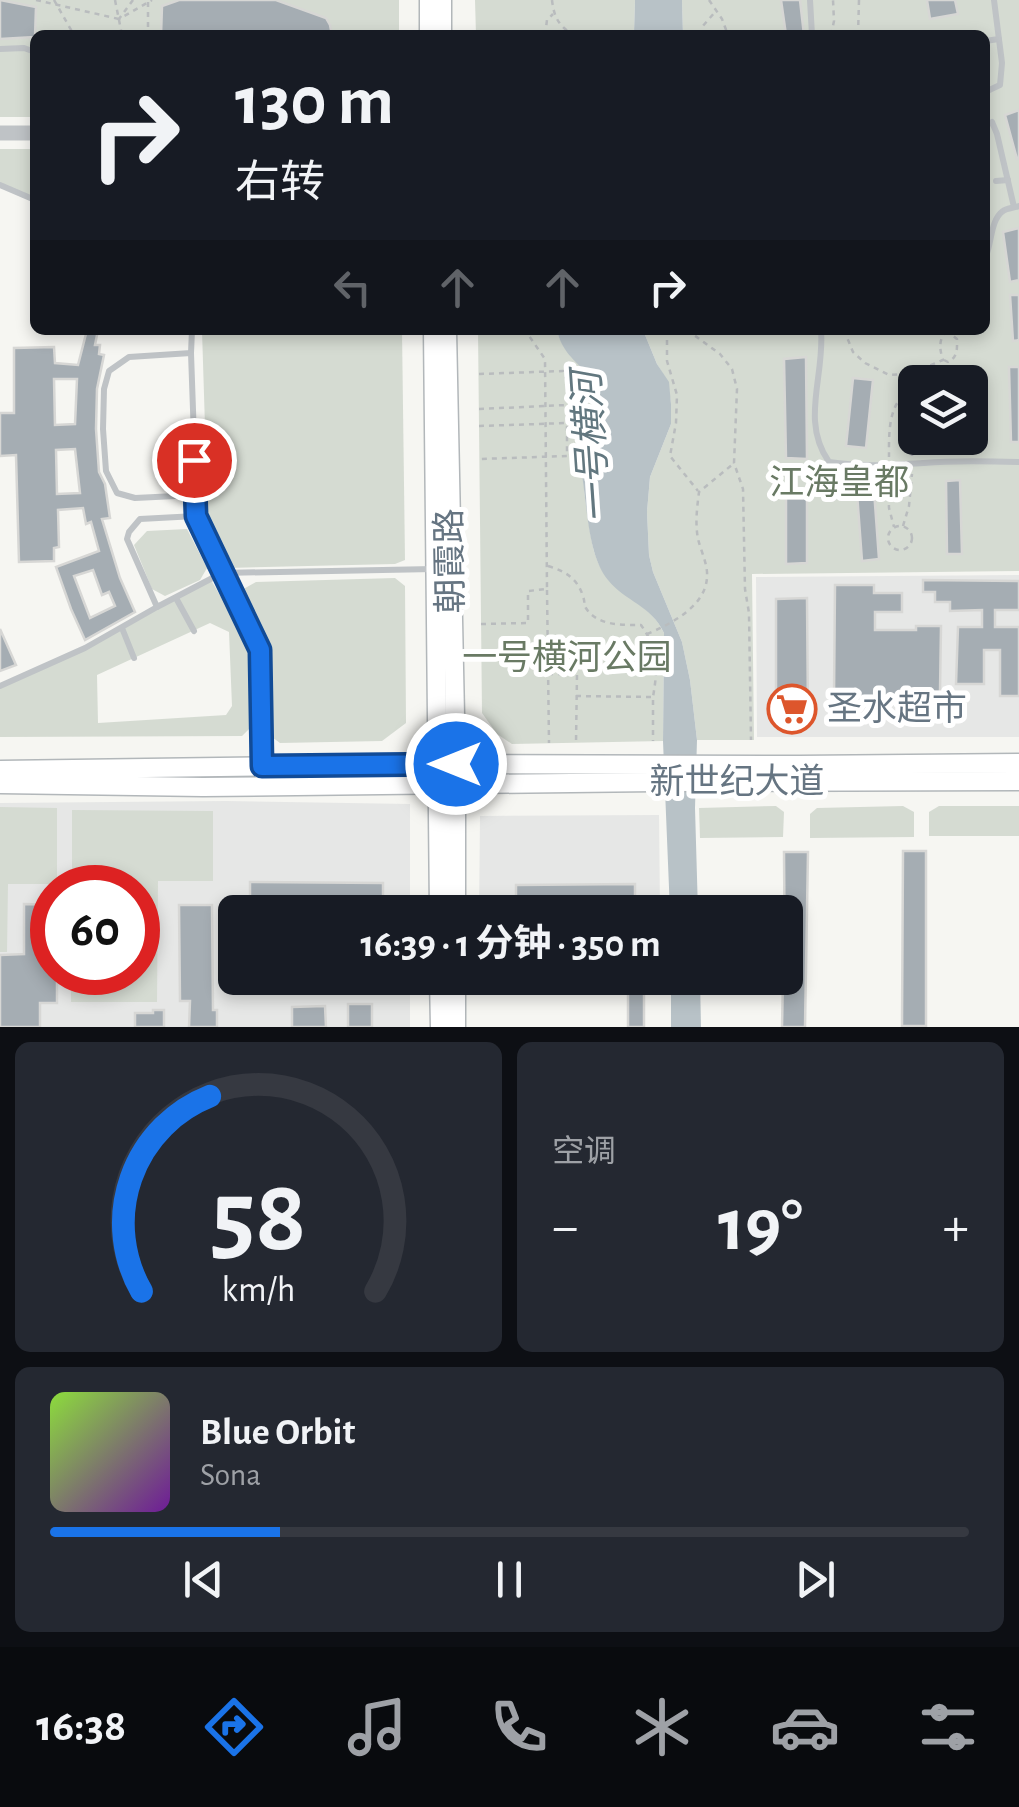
<!DOCTYPE html>
<html lang="zh">
<head>
<meta charset="utf-8">
<style>
  :root { --surface:#171b24; --page:#242831; --text:#f1f3f6; --muted:#9ea1a6; --line:#363941; --accent:#1a73e8 }
  body { margin:0; font-family:"Alegreya Sans","Noto Sans SC",sans-serif; background:var(--page); color:var(--text); height:100vh; display:flex; flex-direction:column; font-size:38px; white-space:nowrap }
  * { box-sizing:border-box; margin:0 }
  p { font-size:32px; color:var(--muted) }
  .icon { flex:none; width:55px; height:55px; fill:none; stroke:currentColor; stroke-width:2; stroke-linecap:round; stroke-linejoin:round }
  .map { position:relative; height:1027px; overflow:hidden }
  .details { display:flex; flex-direction:column; gap:15px; padding:15px; background:#0d0f14; flex:1 }
  .details>* { flex:none }
  .banner { position:absolute; left:30px; top:30px; width:960px; height:305px; border-radius:15px; box-shadow:0 5px 15px #0003; background:#171b24; color:var(--text); overflow:hidden }
  .controls { position:absolute; left:898px; top:365px; display:grid; gap:20px }
  .controls a { display:grid; place-items:center; width:90px; height:90px; border-radius:15px; background:var(--surface); box-shadow:0 5px 15px #0003; font-size:50px }
  .speed { position:absolute; left:30px; top:865px; display:flex; gap:20px; font-size:50px; font-weight:700; text-align:center }
  .speed>* { display:grid; place-content:center; width:130px; height:130px; border-radius:50%; background:var(--surface); box-shadow:0 5px 15px #0003; line-height:1 }
  .speed .limit { border:15px solid #d22; background:#fff; color:#111 }
  .pin { position:absolute; display:grid; place-items:center; width:85px; height:85px; color:#fff; margin:-42px; border:5px solid #fff; border-radius:50%; box-shadow:0 2px 10px #0007 }
  .me { position:absolute; width:110px; margin:-55px; rotate:270deg; stroke-linejoin:round; filter:drop-shadow(0 0 8px #0008) }
  .turn { display:flex; align-items:center; gap:35px; height:210px; padding:0 40px; font-size:45px }
  .turn .icon { width:130px; height:130px; stroke-width:2.5 }
  .turn b { display:block; font-size:70px; line-height:85px }
  .lanes { display:flex; align-items:center; height:95px; padding:0 40px; background:#0003; justify-content:center; gap:50px; direction:ltr }
  .lanes .off { opacity:.35 }
  .big { font-size:75px; font-weight:700; line-height:1.1 }
  .details .card { flex:1; display:flex; flex-direction:column; justify-content:center; gap:15px; min-width:0; padding:0 35px; border-radius:15px; background:var(--page) }
  .details .dial { align-items:center; gap:0 }
  .dial svg { height:260px; overflow:visible; fill:none; stroke:var(--line); stroke-width:7; stroke-linecap:round; text-anchor:middle }
  .dial text { fill:var(--text); stroke:none }
  .song { display:flex; align-items:center; gap:30px }
  .cover { width:120px; height:120px; border-radius:15px; background:linear-gradient(135deg,hsl(90 70% 55%),hsl(280 70% 35%)) }
  .played { height:10px; border-radius:5px; background:linear-gradient(90deg,var(--accent) 25%,var(--line) 25%) }
  .keys { display:flex; justify-content:space-around; direction:ltr }
  .heat { display:flex; justify-content:space-between; align-items:center; font-size:55px; direction:ltr }
  .details .tiles { flex:1; display:grid; gap:15px; grid-template-columns:1fr 1fr }
  .card:last-child { grid-column:span 2 }
  .trip { position:absolute; left:218px; top:895px; width:585px; height:100px; border-radius:15px; background:var(--surface); box-shadow:0 5px 15px #0003; font-weight:700; line-height:100px; text-align:center }
  .dock { display:flex; height:160px; justify-content:space-around; align-items:center; background:#090b0e; color:var(--muted) }
  .dock .icon { width:70px; height:70px }
  .dock .selected { color:var(--accent) }
  .dock b { font-size:45px; color:var(--text) }
  .map>svg:first-child { display:block }
  .built { fill:#e6e7e6; fill-rule:evenodd }
  .green { fill:#d5dbd2; fill-rule:evenodd }
  .water { fill:#b8c2c7 }
  .building { fill:#a5adb3; stroke:#d7d7d5; stroke-width:2.5; fill-rule:evenodd }
  .lines { fill:none; stroke-linecap:round; stroke-linejoin:round }
  .primary-casing { stroke:#b2b7ba; stroke-width:21 }
  .path { stroke:#b9bcbe; stroke-width:2.5; stroke-dasharray:5 5; stroke-linecap:butt }
  .service { stroke:#bfc3c6; stroke-width:6 }
  .tertiary { stroke:#bfc3c6; stroke-width:15 }
  .primary { stroke:#fff; stroke-width:18 }
  .route-casing { stroke:#114b97; stroke-width:25 }
  .route { stroke:#1a73e8; stroke-width:18 }
  .labels { text-anchor:middle; dominant-baseline:central; stroke-width:10; stroke-linejoin:round; paint-order:stroke }
  .park-label { font-size:35px; fill:#697a64; stroke:#fff }
  .street-label { font-size:35px; fill:#667582; stroke:#fff }
  .poi-label { font-size:35px; fill:#667582; stroke:#fff; text-anchor:start }
  .water-label { font-size:38px; font-style:italic; fill:#62777f; stroke:#fff }
</style>
</head>
<body>
<div class="map">
<svg width="1019" height="1027" viewBox="0 0 1019 1027">
  <rect width="100%" height="100%" fill="#f6f6f2"/>
  <g class="built">
    <path d="M1019 575V737H757L756 577Z"/>
    <path d="M226 801 410 804V912H235V978H410V1027H0V803ZM52 888H138V972H52Z"/>
    <path d="M659 815 660 912H479L480 816Z"/>
    <path d="M479 978H661V988L479 991Z"/>
  </g>
  <g class="green">
    <path d="M0 0H399V35H35V117H0Z"/>
    <path d="M475 0H635L634 32 637 35H476Z"/>
    <path d="M682 0H1019V571L752 574 754 740H697L690 680 682 642 653 572 649 555 647 512 650 477 671 424V404L668 382 657 364 643 330H985V35H683ZM915 382H970V438H915Z"/>
    <path d="M0 149H35V200L0 185Z"/>
    <path d="M202 330H402L405 560 395 564 227 568 208 524Z"/>
    <path d="M478 330H557C563 359 595 370 602 399 605 413 605 432 599 445 595 454 587 462 584 471 581 480 591 543 595 554 609 599 647 596 664 633L663 741 512 744 497 734 482 713Z"/>
    <path d="M187 529 207 568 200 580 165 596 152 589 134 545 147 531Z"/>
    <path d="M395 578 405 586 406 723 382 741 280 743 268 734 267 650 238 592 256 582Z"/>
    <path d="M211 580 254 654 255 723 242 736 0 737V686L85 648ZM210 623 229 632 232 706 226 715 98 723 97 675Z"/>
    <path d="M776 806 784 812 783 837 700 838 699 808Z"/>
    <path d="M903 806 914 812V837L810 838V814L817 808Z"/>
    <path d="M939 806H1019V836H929V812Z"/>
    <path d="M0 807 57 808V884H8L7 952H0Z"/>
    <path d="M72 810 213 811V881H158L157 1002H71V973L138 972V888L72 887Z"/>
  </g>
  <g class="water">
    <path d="M635 0H682L683 35H637L634 32Z"/>
    <path d="M557 330H643L657 364 669 382 671 404V424L650 477 647 512 649 555 653 572 682 642 690 680 697 740 695 808 698 912H670L663 741 664 633C651 605 626 602 608 580 588 556 587 506 582 475 585 456 601 447 603 425 608 368 565 370 557 330Z"/>
    <path d="M671 978H700L701 1027H671Z"/>
  </g>
  <g class="building">
    <path d="M0 0 36 7 35 37 0 39Z"/>
    <path d="M179 0H276L326 18 330 25 332 35H161L162 6Z"/>
    <path d="M781 0H800L804 35H786Z"/>
    <path d="M927 0H955L958 14 930 19Z"/>
    <path d="M1019 110V158L1017 159 1005 115Z"/>
    <path d="M1019 228V280L1010 282 1003 232Z"/>
    <path d="M1010 295H1019V340L1013 341Z"/>
    <path d="M87 330H98L95 345H100L99 354 104 355 97 389 96 429 99 472 105 484 110 518 102 519 120 578 135 612 85 640 71 609 56 567 99 551 91 522 86 524 83 508 58 510 59 547 54 548V561L19 562 16 455 0 456V413H14V348L54 347 55 363 78 365ZM54 379H77L75 424 55 425ZM75 449 80 493 57 494 56 450ZM93 570 102 595 109 592 115 606 90 618 74 576Z"/>
    <path d="M806 357 807 459 786 458 784 359Z"/>
    <path d="M1009 367H1019V442H1011Z"/>
    <path d="M853 378 873 380 866 448 846 446Z"/>
    <path d="M960 480 962 554H947L946 481Z"/>
    <path d="M874 490 879 559 862 561 857 493Z"/>
    <path d="M786 498H807V563L786 564Z"/>
    <path d="M923 580 1019 581V610H995V627H1019V696H1000V650H984V684H956L958 627H982V610L950 611V602H935V592H923Z"/>
    <path d="M835 585H874V593H902V612H875V630H916V626H941L940 692H902V697H834Z"/>
    <path d="M807 598 808 717H776V599Z"/>
    <path d="M0 629 16 665 0 671Z"/>
    <path d="M903 851H926V1026H902Z"/>
    <path d="M784 852H808L805 1027H782L783 978H785Z"/>
    <path d="M250 882 383 883V912H250Z"/>
    <path d="M635 884V912H516V885Z"/>
    <path d="M24 904 52 905V972H57V1003H40V1027H0V955L24 954Z"/>
    <path d="M179 905H212L213 1010H217V1027H189L190 1001H180Z"/>
    <rect x="628" y="978" width="16" height="49"/>
    <rect x="348" y="1004" width="24" height="23"/>
    <path d="M325 1006 326 1027H292V1007Z"/>
    <path d="M153 1010H164V1027H135V1013H153Z"/>
  </g>
  <g class="lines">
    <g class="primary-casing">
      <g id="primary">
        <path d="M429 0V35"/>
        <path d="M442 0V35"/>
        <path d="M433 330 439 912"/>
        <path d="M447 330 456 764V912"/>
        <path d="M0 770 438 764 799 765 1019 763"/>
        <path d="M0 784 203 787 656 782 1019 781"/>
        <path d="M439 978 440 1027"/>
        <path d="M456 978V1027"/>
      </g>
    </g>
    <g class="path">
      <path d="M36 0 119 19"/>
      <path d="M54 0 74 35"/>
      <path d="M115 0 122 35"/>
      <path d="M133 0 119 19 152 0"/>
      <path d="M552 0C554 17 558 25 573 35"/>
      <path d="M709 0 722 19 728 35"/>
      <path d="M148 2V35"/>
      <path d="M545 35 547 20 553 14"/>
      <path d="M703 35 702 27 715 12"/>
      <path d="M831 35 834 21 833 0"/>
      <path d="M858 35 859 0"/>
      <path d="M667 330V361L677 395 676 423 670 456 698 491"/>
      <path d="M687 330 720 354 732 369 737 389 734 463 743 489 745 589 749 613 751 740"/>
      <path d="M844 330 853 352 865 363 889 375 910 374 943 360C939 348 939 340 946 330"/>
      <path d="M944 360 948 362C958 357 957 349 957 339L946 330"/>
      <path d="M479 374 563 371 567 381V456L480 459"/>
      <path d="M900 377 901 398"/>
      <path d="M568 399 599 397"/>
      <path d="M479 409 567 405"/>
      <path d="M479 426 567 423"/>
      <path d="M568 431 600 429"/>
      <path d="M889 457C889 438 888 412 901 398L911 422 912 456"/>
      <path d="M888 475 889 508 894 527"/>
      <circle cx="900" cy="538" r="12"/>
      <path d="M903 526 909 506 912 474"/>
      <path d="M548 566C565 571 577 578 583 596 586 605 582 603 588 611 600 626 624 625 641 625 659 651 658 667 653 697"/>
      <path d="M547 590 549 743"/>
      <path d="M481 624 528 623V591L547 589 545 359 525 330"/>
      <path d="M647 634C671 624 706 606 707 577 708 565 701 551 698 539 695 523 697 508 699 492L733 464"/>
      <path d="M548 674H577L576 743"/>
      <path d="M576 696 653 697V741"/>
    </g>
    <g class="service">
      <path d="M810 0 812 35"/>
      <path d="M985 41 999 39"/>
      <path d="M0 49 24 48 35 52"/>
      <path d="M985 92 1000 85 1002 63 994 0"/>
      <path d="M985 126 992 122 997 134 1014 207"/>
      <path d="M996 181 1008 180"/>
      <path d="M0 185 35 200"/>
      <path d="M985 258C992 245 990 220 1003 211 1007 208 1014 208 1019 206"/>
      <path d="M155 330 192 331"/>
      <path d="M192 330 191 353 129 357 109 371 104 389 103 429 106 471 117 493 135 498 196 495V516L222 573 434 569"/>
      <path d="M821 330C825 376 800 421 829 462 861 467 892 465 924 463 955 460 987 461 1019 462"/>
      <path d="M191 353 196 495"/>
      <path d="M196 516 140 519 129 532 127 539 157 607 222 573 260 650 262 765"/>
      <path d="M176 598 194 631"/>
      <path d="M122 628 134 658"/>
      <path d="M0 686 85 648 157 607"/>
    </g>
    <path class="tertiary" d="M0 133H35"/>
    <use href="#primary" class="primary"/>
  </g>
  <g class="lines">
    <g class="route-casing">
      <path id="route" d="M194 460 196 516 260 650 262 766 456 764"/>
    </g>
    <use href="#route" class="route"/>
  </g>
  <defs>
    <g id="supermarket-ring" transform="scale(2.5)"><circle r="9.5" fill="#fff" stroke="#dd562c" stroke-width="1.5"/><path d="M-6-5.5h2.5l.6 2H6L4.5 2H-2.5L-4.4-4H-6ZM-1.5 3.2a1.3 1.3 0 1 0 .1 0ZM3 3.2a1.3 1.3 0 1 0 .1 0Z" fill="#dd562c"/></g>
  </defs>
  <g fill-rule="evenodd">
    <use href="#supermarket-ring" x="792" y="709"/>
  </g>
  <g class="labels">
    <g class="park-label">
      <text x="839" y="483">江海皇都</text>
      <text x="567" y="658">一号横河公园</text>
    </g>
    <g class="street-label">
      <text transform="translate(451 561) rotate(-91)">朝霞路</text>
      <text x="737" y="782">新世纪大道</text>
    </g>
    <g class="poi-label">
      <text x="827" y="709">圣水超市</text>
    </g>
    <g class="water-label">
      <text transform="translate(593 447) rotate(-94)">一号横河</text>
    </g>
  </g>
</svg>
<div class="controls">
<a><svg class="icon" aria-label="layers" viewBox="0 0 24 24"><path d="M12 4l9 5-9 5-9-5zM3 14l9 5 9-5"/></svg></a>
</div>
<div class="speed"><div class="limit">60</div></div>
<div class="pin" style="left:194px;top:460px;background:#d93025"><svg class="icon" aria-label="arrive" viewBox="0 0 24 24"><path d="M6 21V4h12l-3 4 3 4H6"/></svg></div>
<svg class="me" style="left:456px;top:764px" viewBox="-20 -20 40 40"><circle r="17" fill="#1a73e8" stroke="#fff" stroke-width="3"/><path d="M0-11L8 9 0 5-8 9z" fill="#fff"/></svg>
<div class="trip">16:39 · 1 分钟 · 350 m</div>
<div class="banner">
<div class="turn"><svg class="icon" aria-label="right" viewBox="0 0 24 24"><path d="M7 20v-9h11M14 6l5 5-5 5"/></svg><div><b>130 m</b>右转</div></div>
<div class="lanes"><svg class="icon off" aria-label="left" viewBox="0 0 24 24"><path d="M17 20v-9H6M10 6l-5 5 5 5"/></svg><svg class="icon off" aria-label="ahead" viewBox="0 0 24 24"><path d="M12 20V5M6 11l6-6 6 6"/></svg><svg class="icon off" aria-label="ahead" viewBox="0 0 24 24"><path d="M12 20V5M6 11l6-6 6 6"/></svg><svg class="icon" aria-label="right" viewBox="0 0 24 24"><path d="M7 20v-9h11M14 6l5 5-5 5"/></svg></div>
</div>
</div>
<section class="details">
<div class="tiles">
<div class="card dial"><svg viewBox="0 0 100 80">
<path d="M14 69A42 42 0 1 1 86 69"/>
<path d="M14 69A42 42 0 0 1 35 9" stroke="#1a73e8"/>
<text x="50" y="56" font-size="32" font-weight="700">58</text>
<text x="50" y="72" font-size="11">km/h</text>
</svg></div>
<div class="card"><p>空调</p>
<div class="heat"><a>−</a><b class="big">19°</b><a>+</a></div>
</div>
<div class="card">
<div class="song"><i class="cover"></i><div><b>Blue Orbit</b><p>Sona</p></div></div>
<div class="played"></div>
<div class="keys"><svg class="icon" aria-label="previous" viewBox="0 0 24 24"><path d="M18 5L8 12l10 7zM5 5v14"/></svg><svg class="icon" aria-label="pause" viewBox="0 0 24 24"><path d="M8 5v14M16 5v14"/></svg><svg class="icon" aria-label="next" viewBox="0 0 24 24"><path d="M6 5l10 7-10 7zM19 5v14"/></svg></div>
</div>
</div>
</section>
<nav class="dock">
<b>16:38</b>
<svg class="icon selected" aria-label="directions" viewBox="0 0 24 24"><path d="M12 3l9 9-9 9-9-9zM9 14v-3h6M13 9l2 2-2 2"/></svg>
<svg class="icon" aria-label="music" viewBox="0 0 24 24"><path d="M9 18V5l10-2v13"/><circle cx="6" cy="18" r="3"/><circle cx="16" cy="16" r="3"/></svg>
<svg class="icon" aria-label="phone" viewBox="0 0 24 24"><path d="M5 4h4l2 5-3 2q2 4 5 5l2-3 5 2v4C11 20 4 13 5 4z"/></svg>
<svg class="icon" aria-label="climate" viewBox="0 0 24 24"><path d="M12 3v18M4 7l16 10M4 17L20 7"/></svg>
<svg class="icon" aria-label="car" viewBox="0 0 24 24"><path d="M5 17H2v-5l4-1 3-4h7l3 4 3 1v5h-3M9 17h6M6 11h13"/><circle cx="7" cy="17" r="2"/><circle cx="17" cy="17" r="2"/></svg>
<svg class="icon" aria-label="filters" viewBox="0 0 24 24"><path d="M4 7h16M4 17h16"/><circle cx="9" cy="7" r="2"/><circle cx="15" cy="17" r="2"/></svg>
</nav>
</body>
</html>
